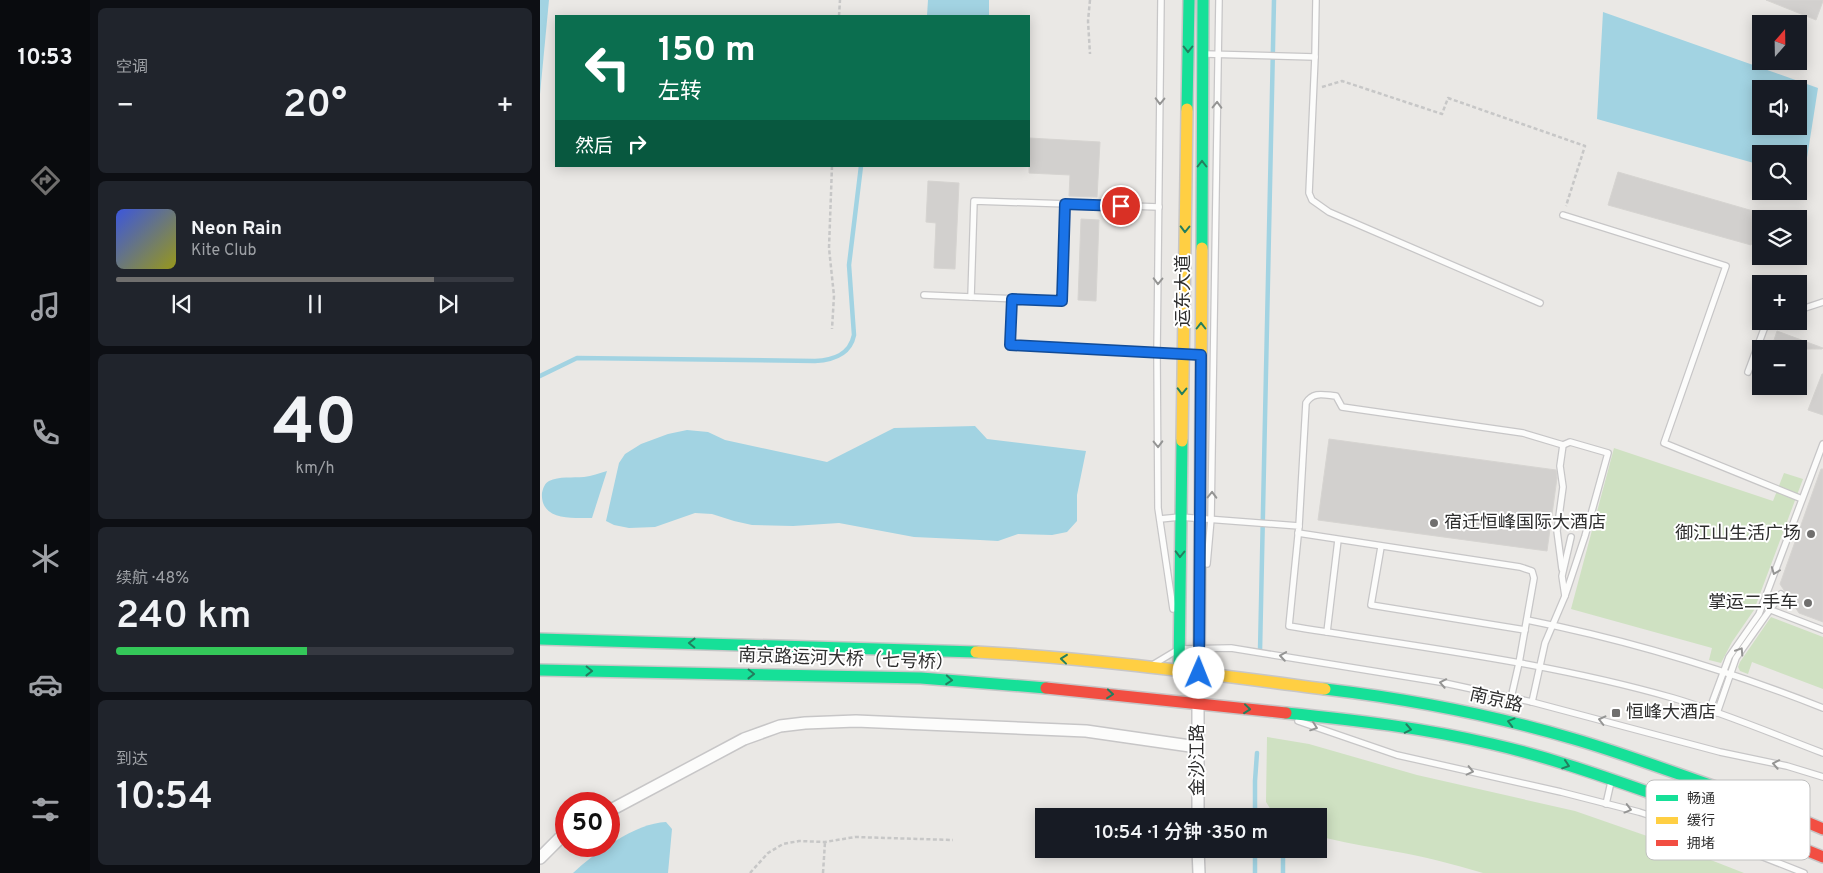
<!DOCTYPE html>
<html lang="zh">
<head>
<meta charset="utf-8">
<style>
  :root { --surface:#171b24; --page:#20242c; --text:#f1f3f6; --muted:#9ea1a6; --line:#363941; --accent:#706f6e }
  body { margin:0; font-family:Overpass,"Noto Sans SC",sans-serif; background:var(--page); color:var(--text); height:100vh; display:flex; flex-direction:column; font-size:19px; white-space:nowrap }
  * { box-sizing:border-box; margin:0 }
  p { font-size:16px; color:var(--muted) }
  .icon { flex:none; width:28px; height:28px; fill:none; stroke:currentColor; stroke-width:2; stroke-linecap:round; stroke-linejoin:round }
  .map { position:relative; flex:1; overflow:hidden }
  .panel { display:flex; flex-direction:column; gap:8px; padding:8px; background:#0d0f14; width:450px }
  .panel>* { flex:none }
  .banner { position:absolute; left:15px; top:15px; width:475px; height:152px; border-radius:0px; box-shadow:0 2px 12px #0003; background:#0b6e4f; color:#fff; overflow:hidden }
  .needle { width:32px; rotate:20deg }
  .buttons { position:absolute; left:1212px; top:15px; display:grid; gap:10px }
  .buttons a { display:grid; place-items:center; width:55px; height:55px; border-radius:0px; background:var(--surface); box-shadow:0 2px 12px #0003; font-size:25px }
  .speed { position:absolute; left:15px; top:792px; display:flex; gap:10px; font-size:25px; font-weight:700; text-align:center }
  .speed>* { display:grid; place-content:center; width:65px; height:65px; border-radius:50%; background:var(--surface); box-shadow:0 2px 12px #0003; line-height:1 }
  .speed .limit { border:8px solid #d22; background:#fff; color:#111 }
  .pin { position:absolute; display:grid; place-items:center; width:42px; height:42px; color:#fff; margin:-21px; border:2px solid #fff; border-radius:50%; box-shadow:0 1px 5px #0007 }
  .me { position:absolute; width:55px; margin:-28px; rotate:1deg; stroke-linejoin:round; filter:drop-shadow(0 0 4px #0008) }
  .turn { display:flex; align-items:center; gap:18px; height:105px; padding:0 20px; font-size:22px }
  .turn .icon { width:65px; height:65px; stroke-width:2.5 }
  .turn b { display:block; font-size:35px; line-height:42px }
  .then { display:flex; align-items:center; height:48px; padding:0 20px; background:#0003; gap:10px; font-size:19px }
  .big { font-size:38px; font-weight:600; line-height:1.1 }
  .panel .widget { flex:1; display:flex; flex-direction:column; justify-content:center; gap:8px; min-width:0; padding:0 18px; border-radius:8px; background:var(--page) }
  .panel .dial { align-items:center; gap:0 }
  .dial b { font-size:65px; line-height:1 }
  .song { display:flex; align-items:center; gap:15px }
  .cover { width:60px; height:60px; border-radius:8px; background:linear-gradient(135deg,hsl(230 70% 55%),hsl(60 70% 35%)) }
  .played { height:5px; border-radius:2px; background:linear-gradient(90deg,var(--accent) 80%,var(--line) 80%) }
  .keys { display:flex; justify-content:space-around; direction:ltr }
  .heat { display:flex; justify-content:space-between; align-items:center; font-size:28px; direction:ltr }
  .charge { height:8px; border-radius:4px; background:linear-gradient(90deg,#34c759 48%,var(--line) 0) }
  .trip { position:absolute; left:495px; top:808px; width:292px; height:50px; border-radius:0px; background:var(--surface); box-shadow:0 2px 12px #0003; font-weight:600; line-height:50px; text-align:center }
  main { display:flex; flex:1; min-height:0 }
  .dock { display:flex; flex-direction:column; width:90px; justify-content:space-around; align-items:center; background:#090b0e; color:var(--muted) }
  .dock .icon { width:35px; height:35px }
  .dock .current { color:var(--accent) }
  .dock b { font-size:22px; color:var(--text) }
  .map>svg:first-child { display:block }
  .green { fill:#cfe1c2 }
  .water { fill:#a2d3e2; fill-rule:evenodd }
  .lines { fill:none; stroke-linecap:round; stroke-linejoin:round }
  .stream { stroke:#a2d3e2; stroke-width:4.5 }
  .building { fill:#d2d0ce; stroke:#d6d4d1 }
  .lane-casing { stroke:#c7c6c7; stroke-width:8 }
  .street-casing { stroke:#c7c6c7; stroke-width:14 }
  .fast-casing { stroke:#c7c6c7; stroke-width:14 }
  .slow-casing { stroke:#c7c6c7; stroke-width:14 }
  .jam-casing { stroke:#c7c6c7; stroke-width:14 }
  .path { stroke:#c7c7c7; stroke-width:2.5; stroke-dasharray:4 2.5; stroke-linecap:butt }
  .lane { stroke:#fcfcfb; stroke-width:5.5 }
  .street { stroke:#fcfcfb; stroke-width:11 }
  .fast { stroke:#16e098; stroke-width:11 }
  .slow { stroke:#ffcf43; stroke-width:11 }
  .jam { stroke:#f24e42; stroke-width:11 }
  .oneway { stroke:#237e5e }
  .oneway2 { stroke:#959594 }
  .route-casing { stroke:#114b97; stroke-width:12 }
  .route { stroke:#1a73e8; stroke-width:9 }
  .poi-dot { fill:#706f6e; stroke:#fff; stroke-width:2 }
  .labels { text-anchor:middle; dominant-baseline:central; stroke-width:4; stroke-linejoin:round; paint-order:stroke }
  .street-label { font-size:18px; fill:#2e2e2e; stroke:#fff }
  .poi-label { font-size:18px; fill:#2e2e2e; stroke:#fff; text-anchor:start }
  .key { fill:#fff; stroke:#c0c0c0; stroke-width:1 }
  .key-label { font-size:14px; fill:#2e2e2e }
</style>
</head>
<body>
<main>
<nav class="dock">
<b>10:53</b>
<svg class="icon current" aria-label="directions" viewBox="0 0 24 24"><path d="M12 3l9 9-9 9-9-9zM9 14v-3h6M13 9l2 2-2 2"/></svg>
<svg class="icon" aria-label="music" viewBox="0 0 24 24"><path d="M9 18V5l10-2v13"/><circle cx="6" cy="18" r="3"/><circle cx="16" cy="16" r="3"/></svg>
<svg class="icon" aria-label="phone" viewBox="0 0 24 24"><path d="M5 4h4l2 5-3 2q2 4 5 5l2-3 5 2v4C11 20 4 13 5 4z"/></svg>
<svg class="icon" aria-label="climate" viewBox="0 0 24 24"><path d="M12 3v18M4 7l16 10M4 17L20 7"/></svg>
<svg class="icon" aria-label="car" viewBox="0 0 24 24"><path d="M5 17H2v-5l4-1 3-4h7l3 4 3 1v5h-3M9 17h6M6 11h13"/><circle cx="7" cy="17" r="2"/><circle cx="17" cy="17" r="2"/></svg>
<svg class="icon" aria-label="filters" viewBox="0 0 24 24"><path d="M4 7h16M4 17h16"/><circle cx="9" cy="7" r="2"/><circle cx="15" cy="17" r="2"/></svg>
</nav>
<section class="panel">
<div class="widget"><p>空调</p>
<div class="heat"><a>−</a><b class="big">20°</b><a>+</a></div>
</div>
<div class="widget">
<div class="song"><i class="cover"></i><div><b>Neon Rain</b><p>Kite Club</p></div></div>
<div class="played"></div>
<div class="keys"><svg class="icon" aria-label="previous" viewBox="0 0 24 24"><path d="M18 5L8 12l10 7zM5 5v14"/></svg><svg class="icon" aria-label="pause" viewBox="0 0 24 24"><path d="M8 5v14M16 5v14"/></svg><svg class="icon" aria-label="next" viewBox="0 0 24 24"><path d="M6 5l10 7-10 7zM19 5v14"/></svg></div>
</div>
<div class="widget dial"><b>40</b><p>km/h</p></div>
<div class="widget"><p>续航 · 48%</p><b class="big">240 km</b><div class="charge"></div></div>
<div class="widget"><p>到达</p><b class="big">10:54</b></div>
</section>
<div class="map">
<svg width="1283" height="873" viewBox="0 0 1283 873">
  <rect width="100%" height="100%" fill="#eae8e5"/>
  <g class="green">
    <path d="M1074 448 1233 501 1244 473 1263 479 1214 610 1192 642 1181 663 1169 660 1172 648 1031 609Z"/>
    <path d="M1231 617 1283 637V689L1212 662 1208 674 1200 671 1198 667 1200 662Z"/>
    <path d="M727 737 769 744 877 775 1035 811 1130 844 1204 873H943C913 864 882 856 852 851 827 846 803 843 779 836V816H738L733 813 726 802Z"/>
  </g>
  <g class="water">
    <path d="M0 0H9L0 94Z"/>
    <path d="M388 0H449V16H387Z"/>
    <path d="M1063 12 1278 88 1264 177 1259 175V154H1221V165L1057 119ZM1221 89H1259V126H1221Z"/>
    <path d="M435 426 447 439 546 451 537 495V521L527 532 512 535 478 534 458 541 440 540 374 537 299 523 253 526 212 525 194 521 172 514 155 513 115 527 89 528 74 525 66 521 79 463 85 454 101 444 128 434 147 430 168 432 185 440 287 462 354 428Z"/>
    <path d="M67 471 52 518C33 518 0 521 2 493 3 488 5 483 9 481 19 476 33 478 44 477 52 476 59 473 67 471Z"/>
    <path d="M126 822 132 829 128 873H33C54 853 96 823 126 822Z"/>
  </g>
  <g class="lines">
    <g class="stream">
      <path d="M0 376 37 358 275 361C293 360 310 355 314 335L309 265 321 166"/>
      <path d="M720 651 734 0"/>
      <path d="M715 816V781L717 753"/>
      <path d="M715 849V873"/>
      <path d="M743 873V849"/>
    </g>
  </g>
  <g class="building">
    <path d="M1226 0H1283V1L1276 20Z"/>
    <path d="M489 138 560 142 557 197 529 196 530 175 489 173Z"/>
    <path d="M1078 172 1220 213 1211 245 1068 205Z"/>
    <path d="M388 181 419 183 415 269 394 268 396 223 386 222Z"/>
    <path d="M541 219 559 220 556 301 538 300Z"/>
    <path d="M1237 331 1283 348 1282 349H1231Z"/>
    <path d="M1282 374H1283V415L1268 410Z"/>
    <path d="M789 439 1016 470 1017 478 1007 551 778 520Z"/>
    <path d="M1281 469H1283V622L1259 613 1240 584Z"/>
  </g>
  <g class="lines">
    <g class="lane-casing">
      <g id="lane">
        <path d="M621 0 617 353 618 508 633 609"/>
        <path d="M776 0 775 57 769 193 772 200 789 212 1000 303"/>
        <path d="M665 54 775 57"/>
        <path d="M1023 215 1186 266 1124 443 1262 499"/>
        <path d="M384 295 522 301 525 204"/>
        <path d="M431 297 434 201 619 207"/>
        <path d="M472 299 470 345 641 354"/>
        <path d="M1259 310 1283 302"/>
        <path d="M1208 372 1227 321"/>
        <path d="M620 519 640 517 759 526 749 626C877 647 1008 662 1133 698 1184 713 1233 734 1283 753"/>
        <path d="M759 526 766 403C773 391 784 395 796 396L802 407 983 433 1023 445 1030 442 1068 453 1045 536 1025 596"/>
        <path d="M758 533 980 567 992 571 994 578 979 663 971 698"/>
        <path d="M841 547 831 605 985 630"/>
        <path d="M667 564 671 519 679 0"/>
        <path d="M1022 569 1017 531 1023 487 1020 466 1023 445"/>
        <path d="M1231 610 1283 630"/>
        <path d="M987 620C1088 640 1187 670 1283 708"/>
        <path d="M787 632 798 540"/>
        <path d="M614 664 639 649 691 648 900 682 992 702 1180 752 1247 766 1283 777"/>
        <path d="M992 702 1005 643 1025 596 1022 576 1031 537"/>
        <path d="M1169 711 1189 657 1219 614 1283 444"/>
        <path d="M1177 713 1196 658 1241 594"/>
        <path d="M758 721 857 755 1021 792 1099 812 1149 828 1264 873"/>
        <path d="M1066 804 1071 782"/>
      </g>
    </g>
    <g class="street-casing">
      <g id="street">
        <path d="M69 811 204 739 240 726 265 723 316 721 546 731 657 747"/>
        <path d="M658 816V703"/>
        <path d="M658 849 659 873"/>
        <path d="M0 858 20 838 26 835"/>
      </g>
    </g>
    <g class="fast-casing">
      <g id="fast">
        <path d="M647 109 649 0"/>
        <path d="M662 248 663 0"/>
        <path d="M0 639 436 652"/>
        <path d="M0 670 381 678 506 688"/>
        <path d="M639 671 642 441"/>
        <path d="M785 689C869 699 953 715 1034 739 1089 755 1142 776 1196 794"/>
        <path d="M746 713C815 720 884 728 952 744 1018 759 1081 783 1145 805"/>
      </g>
    </g>
    <g class="slow-casing">
      <g id="slow">
        <path d="M642 441 647 109"/>
        <path d="M436 652C552 658 669 674 785 689"/>
        <path d="M659 673 662 248"/>
      </g>
    </g>
    <g class="jam-casing">
      <g id="jam">
        <path d="M506 688 746 713"/>
        <path d="M1196 794 1224 804 1283 829"/>
        <path d="M1145 805 1214 829 1283 857"/>
      </g>
    </g>
    <g class="path">
      <path d="M550 0 548 21 550 54"/>
      <path d="M299 16 300 0"/>
      <path d="M782 87 802 81 902 114 908 98 1045 146 1026 206"/>
      <path d="M292 166 289 248 294 296 292 329"/>
      <path d="M210 873 228 853 243 844 259 841 285 842 315 837 413 840"/>
      <path d="M283 873 285 842"/>
    </g>
    <use href="#lane" class="lane"/>
    <use href="#street" class="street"/>
    <use href="#fast" class="fast"/>
    <use href="#slow" class="slow"/>
    <use href="#jam" class="jam"/>
  </g>
  <defs><path id="oneway-chevron" d="M-2-3.5L2.5 0L-2 3.5" fill="none" stroke-width="1.6" stroke-linecap="round" stroke-linejoin="round" transform="scale(1.25)"/></defs>
  <g class="oneway">
    <use href="#oneway-chevron" transform="translate(648 49) rotate(90)"/>
    <use href="#oneway-chevron" transform="translate(662 164) rotate(-90)"/>
    <use href="#oneway-chevron" transform="translate(645 229) rotate(91)"/>
    <use href="#oneway-chevron" transform="translate(661 326) rotate(-90)"/>
    <use href="#oneway-chevron" transform="translate(642 391) rotate(91)"/>
    <use href="#oneway-chevron" transform="translate(640 554) rotate(91)"/>
    <use href="#oneway-chevron" transform="translate(152 643) rotate(-179)"/>
    <use href="#oneway-chevron" transform="translate(524 659) rotate(-174)"/>
    <use href="#oneway-chevron" transform="translate(49 671) rotate(1)"/>
    <use href="#oneway-chevron" transform="translate(211 674) rotate(1)"/>
    <use href="#oneway-chevron" transform="translate(409 680) rotate(4)"/>
    <use href="#oneway-chevron" transform="translate(570 694) rotate(5)"/>
    <use href="#oneway-chevron" transform="translate(707 709) rotate(6)"/>
    <use href="#oneway-chevron" transform="translate(971 722) rotate(-165)"/>
    <use href="#oneway-chevron" transform="translate(868 729) rotate(11)"/>
    <use href="#oneway-chevron" transform="translate(1026 765) rotate(18)"/>
  </g>
  <g class="oneway2">
    <use href="#oneway-chevron" transform="translate(620 101) rotate(91)"/>
    <use href="#oneway-chevron" transform="translate(677 105) rotate(-89)"/>
    <use href="#oneway-chevron" transform="translate(618 281) rotate(91)"/>
    <use href="#oneway-chevron" transform="translate(618 444) rotate(89)"/>
    <use href="#oneway-chevron" transform="translate(672 495) rotate(-89)"/>
    <use href="#oneway-chevron" transform="translate(1235 571) rotate(111)"/>
    <use href="#oneway-chevron" transform="translate(1200 651) rotate(-57)"/>
    <use href="#oneway-chevron" transform="translate(743 656) rotate(-171)"/>
    <use href="#oneway-chevron" transform="translate(903 683) rotate(-169)"/>
    <use href="#oneway-chevron" transform="translate(1062 720) rotate(-166)"/>
    <use href="#oneway-chevron" transform="translate(774 727) rotate(19)"/>
    <use href="#oneway-chevron" transform="translate(1236 764) rotate(-169)"/>
    <use href="#oneway-chevron" transform="translate(930 771) rotate(13)"/>
    <use href="#oneway-chevron" transform="translate(1088 809) rotate(15)"/>
  </g>
  <g class="lines">
    <g class="route-casing">
      <path id="route" d="M581 206 525 204 522 301 472 299 470 345 661 355 659 673"/>
    </g>
    <use href="#route" class="route"/>
  </g>
  <g class="poi-dot">
    <circle cx="894" cy="523" r="5"/>
    <circle cx="1271" cy="534" r="5"/>
    <circle cx="1268" cy="603" r="5"/>
    <rect x="1071" y="708" width="10" height="10" rx="2.5"/>
  </g>
  <g class="labels">
    <g class="street-label">
      <text transform="translate(644 291) rotate(-90)">运东大道</text>
      <text transform="translate(306 660) rotate(2)">南京路运河大桥（七号桥）</text>
      <text transform="translate(956 701) rotate(13)">南京路</text>
      <text transform="translate(658 760) rotate(-90)">金沙江路</text>
    </g>
    <g class="poi-label">
      <text x="904" y="523">宿迁恒峰国际大酒店</text>
      <text x="1261" y="534" text-anchor="end">御江山生活广场</text>
      <text x="1258" y="603" text-anchor="end">掌运二手车</text>
      <text x="1086" y="713">恒峰大酒店</text>
    </g>
  </g>
  <rect x="1106" y="780" width="164" height="80" rx="8" class="key"/>
  <rect x="1116" y="795" width="22" height="6" fill="#16e098"/>
  <rect x="1116" y="817" width="22" height="7" fill="#ffcf43"/>
  <rect x="1116" y="840" width="22" height="6" fill="#f24e42"/>
  <g class="key-label">
    <text x="1147" y="803">畅通</text>
    <text x="1147" y="825">缓行</text>
    <text x="1147" y="848">拥堵</text>
  </g>
</svg>
<div class="buttons">
<a><svg class="needle" viewBox="-14 -14 28 28"><path d="M0-13l5 13h-10z" fill="#e53935"/><path d="M0 13l5-13h-10z" fill="#9ea1a6"/></svg></a>
<a><svg class="icon" aria-label="sound" viewBox="0 0 24 24"><path d="M4 9h4l5-4v14l-5-4H4zM17 9q2 3 0 6"/></svg></a>
<a><svg class="icon" aria-label="search" viewBox="0 0 24 24"><circle cx="10" cy="10" r="6"/><path d="M15 15l6 6"/></svg></a>
<a><svg class="icon" aria-label="layers" viewBox="0 0 24 24"><path d="M12 4l9 5-9 5-9-5zM3 14l9 5 9-5"/></svg></a>
<a>+</a>
<a>−</a>
</div>
<div class="speed"><div class="limit">50</div></div>
<div class="pin" style="left:581px;top:206px;background:#d93025"><svg class="icon" aria-label="arrive" viewBox="0 0 24 24"><path d="M6 21V4h12l-3 4 3 4H6"/></svg></div>
<svg class="me" style="left:659px;top:673px" viewBox="-20 -20 40 40"><circle r="19" fill="#fff"/><path d="M0-13L10 11 0 6-10 11z" fill="#1a73e8"/></svg>
<div class="trip">10:54 · 1 分钟 · 350 m</div>
<div class="banner">
<div class="turn"><svg class="icon" aria-label="left" viewBox="0 0 24 24"><path d="M17 20v-9H6M10 6l-5 5 5 5"/></svg><div><b>150 m</b>左转</div></div>
<div class="then">然后<svg class="icon" aria-label="right" viewBox="0 0 24 24"><path d="M7 20v-9h11M14 6l5 5-5 5"/></svg></div>
</div>
</div>
</main>
</body>
</html>
